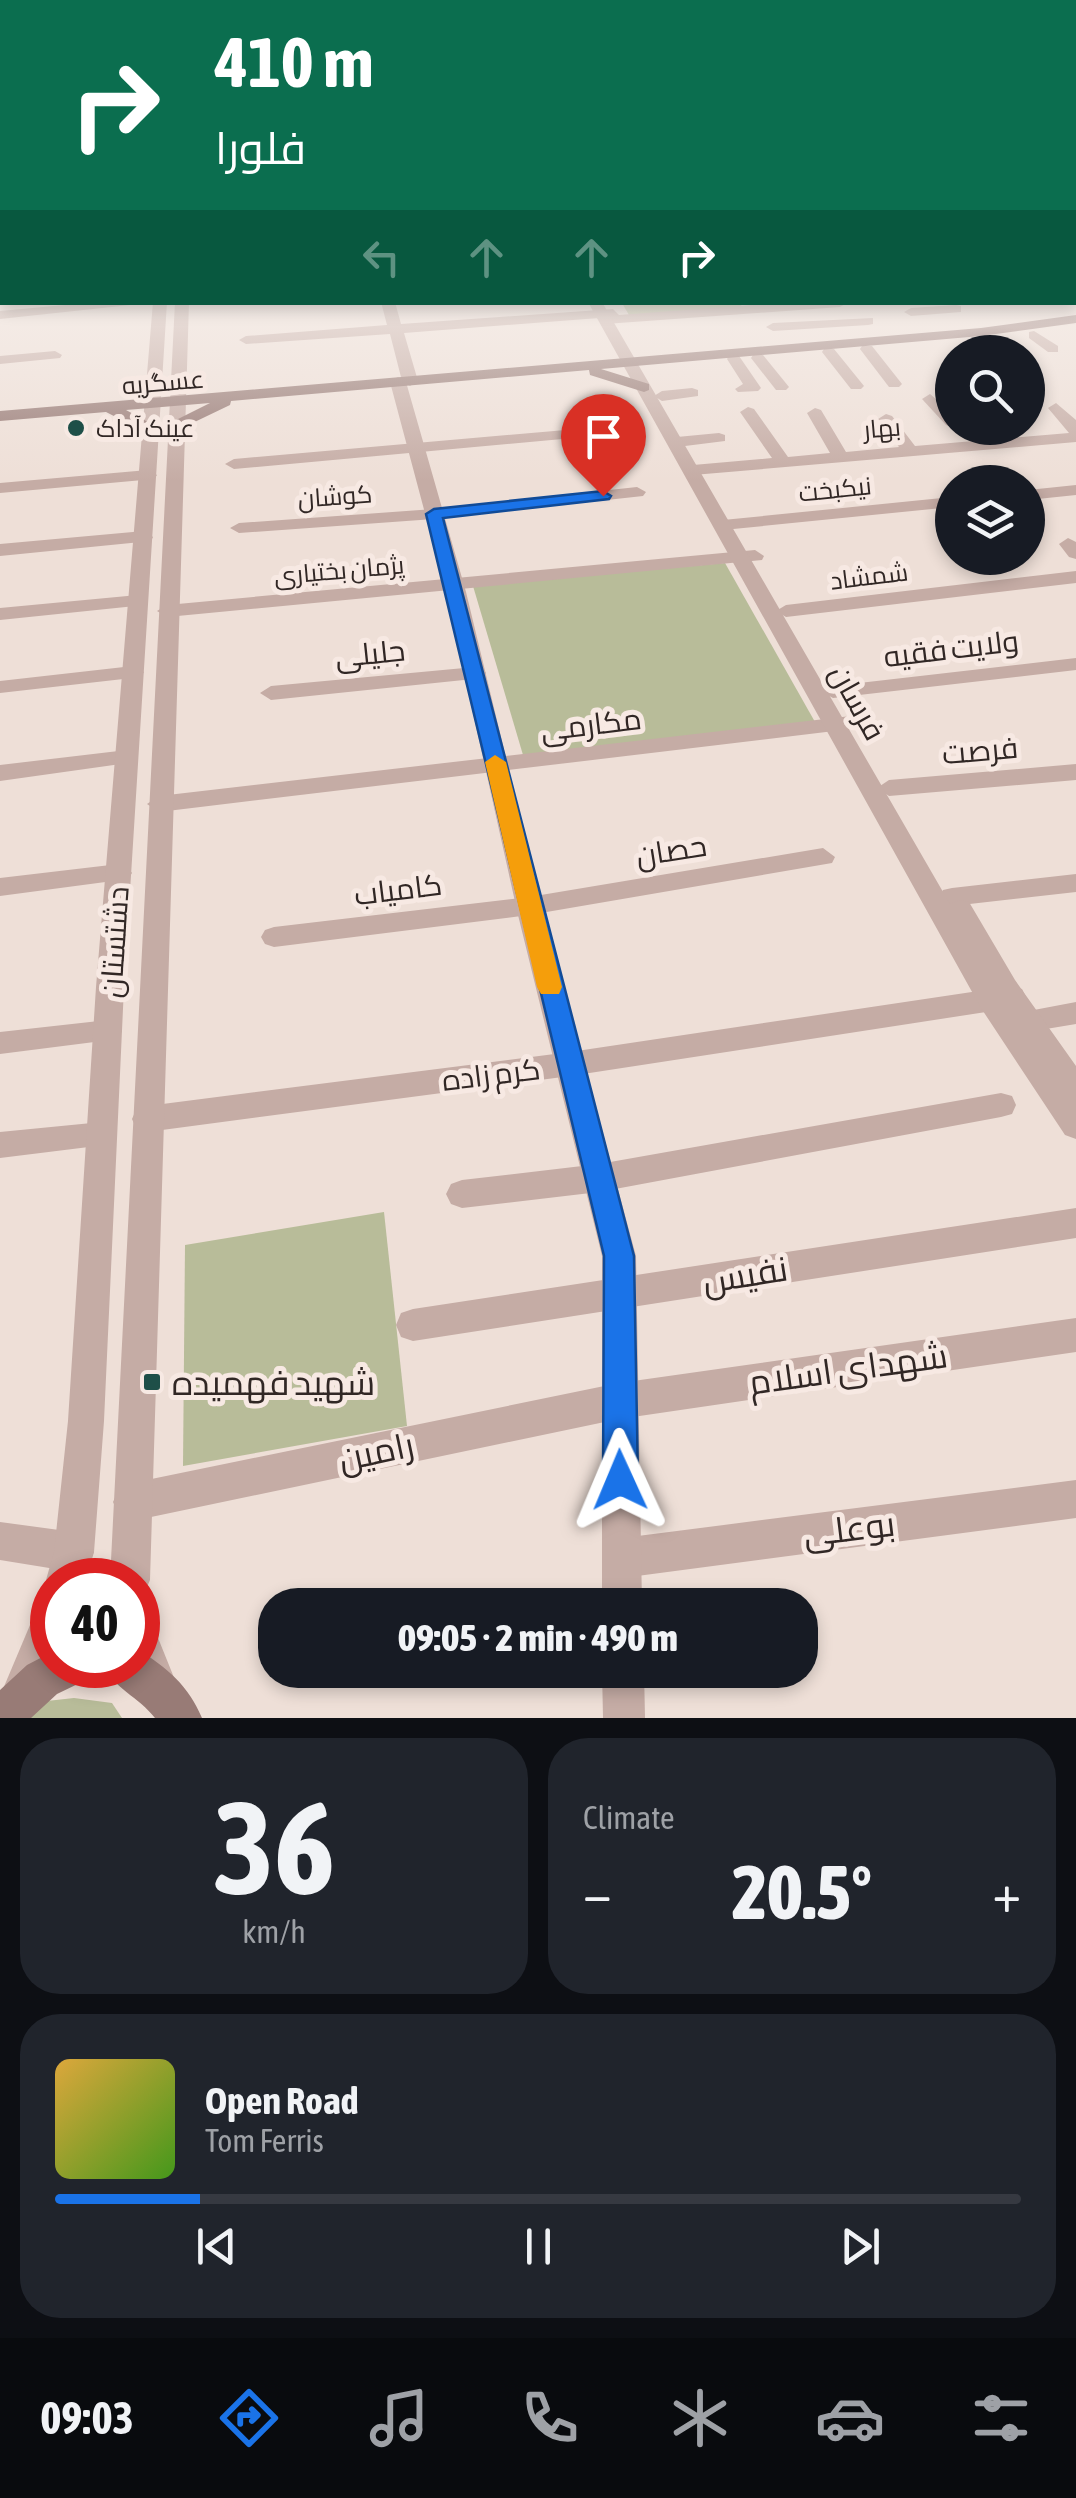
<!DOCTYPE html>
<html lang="en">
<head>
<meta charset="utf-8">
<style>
  :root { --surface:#171b24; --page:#20242c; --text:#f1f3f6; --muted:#9ea1a6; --line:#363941; --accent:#1a73e8 }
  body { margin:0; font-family:"Asap Condensed",Cairo,sans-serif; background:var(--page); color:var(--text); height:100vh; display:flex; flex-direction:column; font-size:38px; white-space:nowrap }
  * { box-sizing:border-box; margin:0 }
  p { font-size:32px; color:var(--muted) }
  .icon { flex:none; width:55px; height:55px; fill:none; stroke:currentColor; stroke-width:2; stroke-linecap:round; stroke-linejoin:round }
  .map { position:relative; height:1718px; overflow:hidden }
  .side { display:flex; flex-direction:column; gap:20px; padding:20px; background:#0d0f14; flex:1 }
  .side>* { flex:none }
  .guide { position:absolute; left:0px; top:0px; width:1078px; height:305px; box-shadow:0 5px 15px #0003; background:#0b6e4f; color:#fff; overflow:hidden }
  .tools { position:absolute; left:935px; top:335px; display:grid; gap:20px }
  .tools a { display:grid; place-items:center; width:110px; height:110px; border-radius:50%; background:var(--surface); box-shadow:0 5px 15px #0003; font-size:50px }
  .speed { position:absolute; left:30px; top:1558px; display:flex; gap:20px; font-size:50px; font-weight:700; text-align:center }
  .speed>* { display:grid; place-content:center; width:130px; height:130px; border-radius:50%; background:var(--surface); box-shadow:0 5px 15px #0003; line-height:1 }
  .speed .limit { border:15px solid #d22; background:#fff; color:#111 }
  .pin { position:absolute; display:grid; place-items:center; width:85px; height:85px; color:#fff; margin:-102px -42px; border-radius:50% 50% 50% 0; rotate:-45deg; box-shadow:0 0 10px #0007 }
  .pin .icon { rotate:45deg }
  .me { position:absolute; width:110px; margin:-55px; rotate:359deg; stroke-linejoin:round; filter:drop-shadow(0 0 8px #0008) }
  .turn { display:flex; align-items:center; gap:35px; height:210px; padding:0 50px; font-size:45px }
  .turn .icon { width:130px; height:130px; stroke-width:2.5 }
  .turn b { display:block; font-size:70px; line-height:85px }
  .lanes { display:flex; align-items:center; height:95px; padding:0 50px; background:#0003; justify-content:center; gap:50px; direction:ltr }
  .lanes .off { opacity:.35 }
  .big { font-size:75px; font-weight:800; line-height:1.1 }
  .side .tile { flex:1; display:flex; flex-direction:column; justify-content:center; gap:15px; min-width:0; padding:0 35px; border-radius:40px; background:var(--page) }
  .side .dial { align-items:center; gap:0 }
  .dial b { font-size:130px; line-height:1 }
  .song { display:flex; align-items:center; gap:30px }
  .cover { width:120px; height:120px; border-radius:15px; background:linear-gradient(135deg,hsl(40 70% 55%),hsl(100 70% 35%)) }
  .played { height:10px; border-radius:5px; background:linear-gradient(90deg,var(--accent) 15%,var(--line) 15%) }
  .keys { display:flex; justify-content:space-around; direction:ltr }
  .heat { display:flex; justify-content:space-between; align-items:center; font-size:55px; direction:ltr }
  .side .tiles { flex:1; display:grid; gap:20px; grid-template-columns:1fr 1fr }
  .tile:last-child { grid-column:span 2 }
  .trip { position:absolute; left:258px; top:1588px; width:560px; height:100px; border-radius:40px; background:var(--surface); box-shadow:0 5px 15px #0003; font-weight:800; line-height:100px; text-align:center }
  .dock { display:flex; height:160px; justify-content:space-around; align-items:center; background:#090b0e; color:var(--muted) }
  .dock .icon { width:70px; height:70px }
  .dock .current { color:var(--accent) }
  .dock b { font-size:45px; color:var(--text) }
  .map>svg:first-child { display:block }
  .green { fill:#b8bc99 }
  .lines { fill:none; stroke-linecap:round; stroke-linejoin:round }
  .minor { fill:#c5aca5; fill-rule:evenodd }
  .tertiary { fill:#c5aca5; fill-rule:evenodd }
  .secondary { fill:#987b76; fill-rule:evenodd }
  .route { fill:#1a73e8; stroke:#114b97; stroke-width:2.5 }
  .slow { fill:#f59e0b }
  .poi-dot { fill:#1e4f48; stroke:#f7e9e3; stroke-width:4 }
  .labels { text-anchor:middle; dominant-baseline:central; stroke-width:10; stroke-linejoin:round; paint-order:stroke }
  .far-street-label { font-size:25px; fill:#312725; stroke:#f7e9e3 }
  .far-poi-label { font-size:25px; fill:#312725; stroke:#f7e9e3; text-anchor:start }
  .street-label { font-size:30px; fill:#312725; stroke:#f7e9e3 }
  .near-street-label { font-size:35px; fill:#312725; stroke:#f7e9e3 }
  .near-poi-label { font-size:35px; fill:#312725; stroke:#f7e9e3; text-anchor:start }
</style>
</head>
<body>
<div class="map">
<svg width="1076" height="1718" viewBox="0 0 1076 1718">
  <rect width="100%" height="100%" fill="#eedfd7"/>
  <g class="green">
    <path d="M739 302 743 308 629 315 622 303Z"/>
    <path d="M725 563 815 722 523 755 473 586Z"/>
    <path d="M384 1212 407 1426 183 1466 185 1245Z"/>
    <path d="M74 1698 112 1703 122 1718H17L38 1702Z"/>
  </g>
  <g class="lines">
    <g class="minor">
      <rect x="0" y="270" width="2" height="8"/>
      <rect x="1075" y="271" width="1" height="8"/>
      <path d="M97 302H158L0 319V311Z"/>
      <path d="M381 302H395L401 324 613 309 619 315 790 302 847 303 840 307 605 324 599 318 404 333 418 381 410 386 402 381 390 334 246 344 239 340 246 336 387 325Z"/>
      <path d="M956 305 961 306V312L911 316 904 312 911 308Z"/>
      <path d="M873 318V324L868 325 773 331 766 327 773 323Z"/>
      <path d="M1034 331 1058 346V352H1048L1029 338V332Z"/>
      <path d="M862 346H872L902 384 899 387H889L860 349Z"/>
      <path d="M824 349H834L864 386 861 389H851L822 352Z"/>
      <path d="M55 351 62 355 60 358 0 364V356Z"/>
      <path d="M753 355H763L789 387 786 390H776L751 358Z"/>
      <path d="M729 356H739L761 388 758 391 738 392 735 389 743 384 727 359Z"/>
      <path d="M692 388 698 390V396L662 401 654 396 662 391Z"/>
      <path d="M930 394 952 413V427L946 425 922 399Z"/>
      <path d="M1056 403 1076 420V442L693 475 684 470 693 465 772 458 740 412 748 407 754 409 788 457 830 453 807 413 815 408 821 410 846 452 899 447 878 419 886 414 892 416 915 446 1069 433 1048 408Z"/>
      <path d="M600 427 608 432 606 435 234 469 225 464 234 459Z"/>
      <path d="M719 433 725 435V441L677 447 669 442 677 437Z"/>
      <path d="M148 470 157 475 154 479 0 493V483Z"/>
      <path d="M1076 485V495L1028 500V490Z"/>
      <path d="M637 487 646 492 643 496 434 519 239 533 230 528 239 523 434 509Z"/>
      <path d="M952 497V507L723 530 714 525 723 520Z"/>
      <path d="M144 531 153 537 151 541 0 556V544Z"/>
      <path d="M1068 538 1076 542V559L1069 557 1059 544Z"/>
      <path d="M755 550 764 556 762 560 167 617 157 611 167 605Z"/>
      <path d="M1076 571V583L786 617 776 611 786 605Z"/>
      <path d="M138 595 145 597V605L0 620V608Z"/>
      <path d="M1076 658V670L833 698 822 692 833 686Z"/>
      <path d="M133 666 144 672 141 677 0 693V681Z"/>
      <path d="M475 667 483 668 486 673 483 678 271 700 260 693 271 686Z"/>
      <path d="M851 716 862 723 859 728 159 812 147 804 159 796Z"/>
      <path d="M127 750 138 757 135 762 0 781V765Z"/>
      <path d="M1076 764V780L889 796 877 788 889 780Z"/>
      <path d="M823 848 835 857 832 863 529 915 274 947 265 944 261 937 265 930 274 927 529 897Z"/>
      <path d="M119 864 128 867 132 873 128 879 0 896V878Z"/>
      <path d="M1076 874V892L952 906 943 904 939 897 943 890 952 888Z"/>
      <path d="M1012 986 1022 989 1026 997 1022 1005 1012 1008 570 1076 147 1132 136 1128 132 1119 136 1110 147 1106 570 1052Z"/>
      <path d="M1076 1002V1024L1028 1032 1018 1029 1014 1021 1018 1013Z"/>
      <path d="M108 1020 118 1023 122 1031 118 1039 0 1054V1032Z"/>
      <path d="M1001 1093 1012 1096 1016 1105 1012 1114 1001 1117 599 1192 462 1208 451 1204 446 1194 451 1184 462 1180 599 1164Z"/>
      <path d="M102 1122 113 1126 117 1135 113 1144 0 1158V1132Z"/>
      <path d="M1076 1208V1238L413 1341 401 1337 396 1325 401 1313 413 1309Z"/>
      <path d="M1076 1318V1352L619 1419 132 1521 119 1515 113 1502 119 1489 132 1483 619 1383Z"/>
      <path d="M1076 1480V1518L622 1578 608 1572 602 1558 608 1544 622 1538Z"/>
      <path d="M0 1522 74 1532 88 1538 94 1552 88 1566 74 1572 0 1560Z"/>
    </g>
    <g class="tertiary">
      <path d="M153 302H167L124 987 104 1421 94 1552 86 1580H52V1594L46 1580 54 1552 68 1421 96 987Z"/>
      <path d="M175 302H189L150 1580 144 1594 138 1597V1580H110Z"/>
      <path d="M588 302H602L950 904 960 900 969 902 1015 980 1076 1066V1139L1065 1135 981 1008Z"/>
      <path d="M398 377 406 382 466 592 544 915 636 1256 642 1605H602V1256L518 915 446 592 390 382Z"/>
      <path d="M52 1600 54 1665 39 1704 24 1710 9 1704 3 1689 38 1606Z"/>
      <path d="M138 1617 152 1623 177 1685 171 1700 156 1706 141 1700 128 1665H138Z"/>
      <path d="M602 1670H644L645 1718H603Z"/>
    </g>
    <g class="secondary">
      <path d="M1076 315V323L981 336 601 369 649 384V390L644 392 590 375 589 370 231 401 230 405 180 429 172 424 174 421 210 403 126 410 157 427 159 430 151 435 106 412 0 421V411L981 328Z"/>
      <path d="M139 1650C167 1668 189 1686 202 1718H155C139 1697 113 1688 103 1665H138Z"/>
      <path d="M52 1652V1665H92L86 1680 57 1694 31 1718H0V1690L27 1665Z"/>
    </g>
  </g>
  <linearGradient id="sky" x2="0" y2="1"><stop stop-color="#7bb0cc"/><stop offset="0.5" stop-color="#f7f1ed"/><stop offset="1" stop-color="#f7f1ed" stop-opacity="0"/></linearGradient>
  <rect width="1076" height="481" fill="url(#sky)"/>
  <path class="route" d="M603 491 611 496 609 499 443 518 634 1256 638 1480 633 1492 620 1497 608 1492 603 1480 604 1256 426 514 434 509Z"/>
  <path class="slow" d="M495 755 506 762 562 987 559 994H541L537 987 485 762Z"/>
  <g class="poi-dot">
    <circle cx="76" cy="428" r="10"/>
    <rect x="142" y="1372" width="20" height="20" rx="5"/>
  </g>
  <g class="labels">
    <g class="far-street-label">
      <text transform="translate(163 382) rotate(-5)">عسگریه</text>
      <text transform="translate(882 428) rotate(-5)">بهار</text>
      <text transform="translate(835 489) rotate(-6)">نیکبخت</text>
      <text transform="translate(335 496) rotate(-4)">کوشان</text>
      <text transform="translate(339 570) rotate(-5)">پژمان بختیاری</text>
      <text transform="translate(869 576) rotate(-7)">شمشاد</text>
    </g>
    <g class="far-poi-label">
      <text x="96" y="428">عینک آداک</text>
    </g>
    <g class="street-label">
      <text transform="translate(951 648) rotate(-7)">ولایت فقیه</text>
      <text transform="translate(370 653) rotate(-6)">جلیلی</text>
      <text transform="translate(858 702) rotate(61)">فرسان</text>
      <text transform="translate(591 724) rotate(-7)">مکارمی</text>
      <text transform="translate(980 750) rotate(-5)">فرصت</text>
      <text transform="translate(671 850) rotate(-9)">حصان</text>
      <text transform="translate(398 889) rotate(-7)">کامیاب</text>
      <text transform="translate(114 942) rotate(-86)">دشتستان</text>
      <text transform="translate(491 1074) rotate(-7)">کرم زاده</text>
    </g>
    <g class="near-street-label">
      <text transform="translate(745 1274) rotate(-9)">نفیس</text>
      <text transform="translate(848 1368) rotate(-8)">شهدای اسلام</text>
      <text transform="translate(376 1451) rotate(-12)">رامین</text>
      <text transform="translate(849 1528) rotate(-7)">بوعلی</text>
    </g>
    <g class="near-poi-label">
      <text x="172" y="1382">شهید فهمیده</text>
    </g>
  </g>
</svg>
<div class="tools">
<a><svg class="icon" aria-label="search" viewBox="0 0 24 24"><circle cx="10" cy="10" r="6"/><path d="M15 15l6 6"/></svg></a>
<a><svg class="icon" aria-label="layers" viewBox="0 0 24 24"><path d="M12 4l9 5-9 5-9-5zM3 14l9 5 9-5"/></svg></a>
</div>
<div class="speed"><div class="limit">40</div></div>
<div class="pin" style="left:603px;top:496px;background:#d93025"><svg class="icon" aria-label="arrive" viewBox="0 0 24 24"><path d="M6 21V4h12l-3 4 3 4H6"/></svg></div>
<svg class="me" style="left:620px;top:1480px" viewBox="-20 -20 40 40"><path d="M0-17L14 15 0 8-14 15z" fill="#1a73e8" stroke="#fff" stroke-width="4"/></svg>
<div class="trip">09:05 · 2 min · 490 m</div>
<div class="guide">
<div class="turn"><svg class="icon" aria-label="right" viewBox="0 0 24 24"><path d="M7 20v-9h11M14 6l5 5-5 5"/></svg><div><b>410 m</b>فلورا</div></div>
<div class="lanes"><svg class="icon off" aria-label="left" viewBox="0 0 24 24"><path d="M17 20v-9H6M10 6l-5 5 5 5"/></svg><svg class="icon off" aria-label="ahead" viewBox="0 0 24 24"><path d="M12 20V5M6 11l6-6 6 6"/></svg><svg class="icon off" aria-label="ahead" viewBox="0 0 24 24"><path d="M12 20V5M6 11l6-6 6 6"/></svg><svg class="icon" aria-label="right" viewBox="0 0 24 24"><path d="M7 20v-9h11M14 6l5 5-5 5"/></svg></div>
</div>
</div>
<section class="side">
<div class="tiles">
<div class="tile dial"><b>36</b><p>km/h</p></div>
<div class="tile"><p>Climate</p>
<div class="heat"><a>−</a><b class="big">20.5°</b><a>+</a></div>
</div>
<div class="tile">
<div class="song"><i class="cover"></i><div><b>Open Road</b><p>Tom Ferris</p></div></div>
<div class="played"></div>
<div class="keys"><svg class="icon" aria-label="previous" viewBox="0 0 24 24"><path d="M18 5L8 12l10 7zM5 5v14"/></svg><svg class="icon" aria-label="pause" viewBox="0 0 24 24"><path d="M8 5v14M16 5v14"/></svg><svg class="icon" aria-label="next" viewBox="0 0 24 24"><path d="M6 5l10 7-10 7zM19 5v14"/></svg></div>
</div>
</div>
</section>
<nav class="dock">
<b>09:03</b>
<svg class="icon current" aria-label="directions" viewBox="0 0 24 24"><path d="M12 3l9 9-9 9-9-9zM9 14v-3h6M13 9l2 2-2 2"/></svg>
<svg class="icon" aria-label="music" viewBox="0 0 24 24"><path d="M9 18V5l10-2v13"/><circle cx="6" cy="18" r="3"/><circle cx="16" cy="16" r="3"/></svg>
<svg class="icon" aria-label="phone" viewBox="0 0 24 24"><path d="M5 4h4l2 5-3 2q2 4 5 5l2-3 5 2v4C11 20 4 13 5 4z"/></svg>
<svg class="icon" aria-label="climate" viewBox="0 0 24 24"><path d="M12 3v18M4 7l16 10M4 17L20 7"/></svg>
<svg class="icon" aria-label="car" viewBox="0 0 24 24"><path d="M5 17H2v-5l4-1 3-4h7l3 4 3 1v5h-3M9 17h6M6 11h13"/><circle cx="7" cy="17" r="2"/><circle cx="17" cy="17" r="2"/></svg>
<svg class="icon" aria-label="filters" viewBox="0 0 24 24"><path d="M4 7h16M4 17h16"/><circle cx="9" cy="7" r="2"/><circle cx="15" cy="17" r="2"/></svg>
</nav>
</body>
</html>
